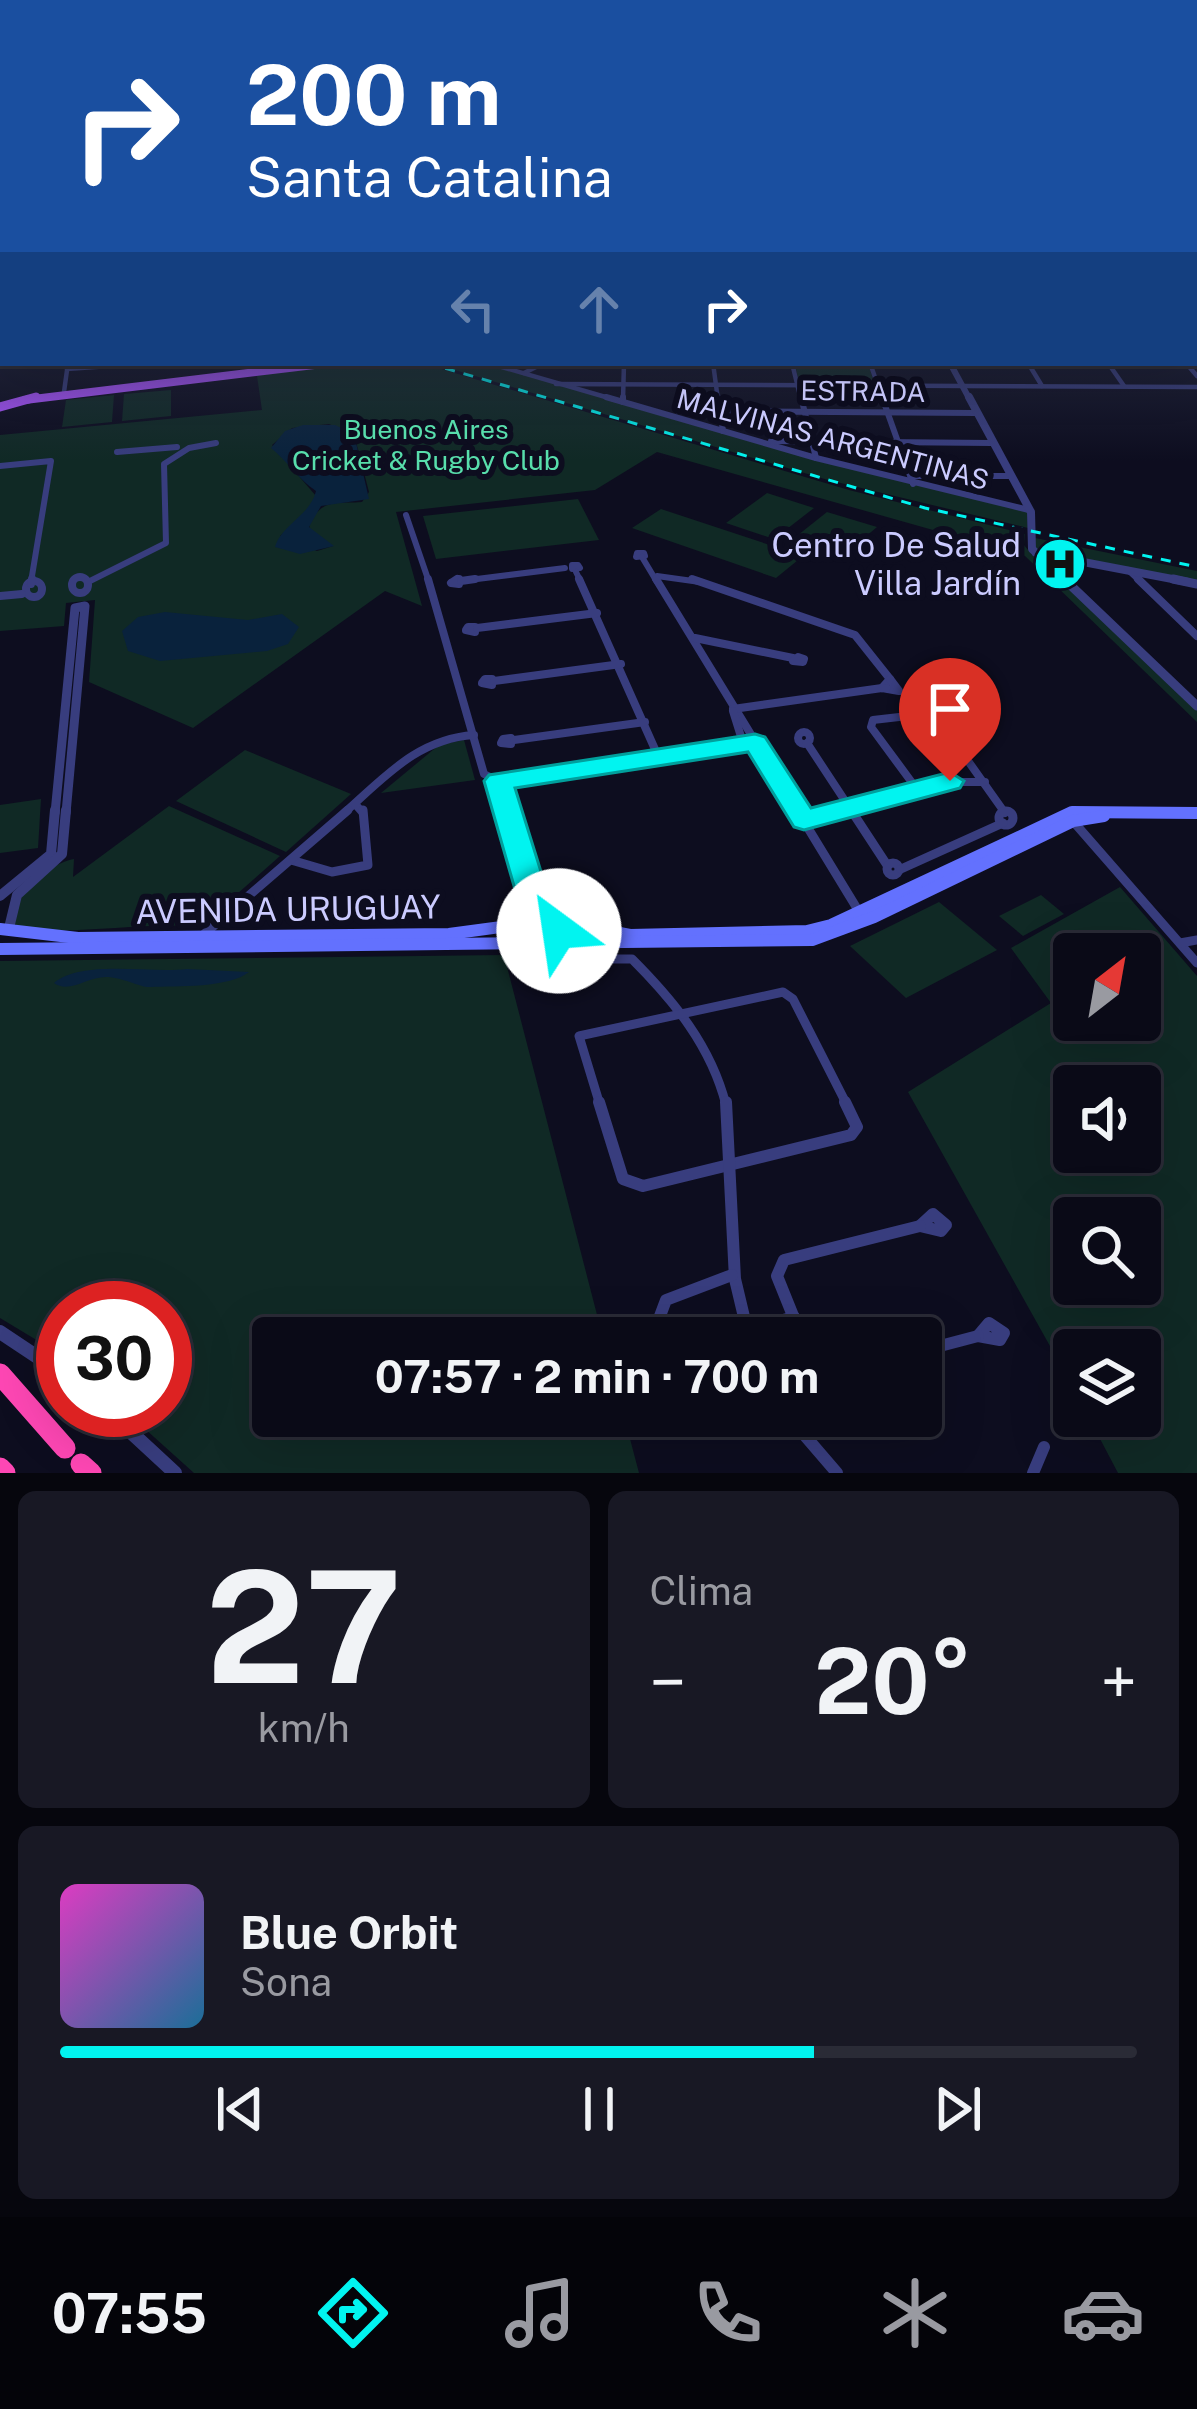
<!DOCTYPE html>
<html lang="es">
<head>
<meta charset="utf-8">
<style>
  :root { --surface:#0a0a17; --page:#181824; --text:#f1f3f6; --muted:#999aa1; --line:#2a2b36; --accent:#01f4f0 }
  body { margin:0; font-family:"Public Sans",sans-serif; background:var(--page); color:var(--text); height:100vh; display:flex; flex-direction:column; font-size:45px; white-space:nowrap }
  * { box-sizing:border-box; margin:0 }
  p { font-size:39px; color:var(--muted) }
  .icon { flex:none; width:66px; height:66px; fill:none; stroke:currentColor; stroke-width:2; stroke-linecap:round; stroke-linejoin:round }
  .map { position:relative; height:1473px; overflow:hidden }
  .details { display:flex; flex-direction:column; gap:18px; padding:18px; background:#06060d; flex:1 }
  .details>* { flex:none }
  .hud { position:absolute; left:0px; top:0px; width:1197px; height:366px; box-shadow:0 12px 48px #0002,0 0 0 3px var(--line); background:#1a4fa0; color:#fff; overflow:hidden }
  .needle { width:78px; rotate:31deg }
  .controls { position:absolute; left:1053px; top:933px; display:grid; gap:24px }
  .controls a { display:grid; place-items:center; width:108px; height:108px; border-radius:12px; background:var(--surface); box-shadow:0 12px 48px #0002,0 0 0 3px var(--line); font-size:60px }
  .speed { position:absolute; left:36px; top:1281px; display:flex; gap:24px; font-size:60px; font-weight:700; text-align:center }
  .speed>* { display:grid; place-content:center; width:156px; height:156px; border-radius:50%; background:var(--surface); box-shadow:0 12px 48px #0002,0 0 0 3px var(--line); line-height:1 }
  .speed .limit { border:18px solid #d22; background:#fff; color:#111 }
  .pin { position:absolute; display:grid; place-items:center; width:102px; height:102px; color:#fff; margin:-123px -51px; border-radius:50% 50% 50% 0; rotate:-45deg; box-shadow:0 0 12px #0007 }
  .pin .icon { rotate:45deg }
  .me { position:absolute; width:132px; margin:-66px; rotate:329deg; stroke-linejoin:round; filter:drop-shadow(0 0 9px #0008) }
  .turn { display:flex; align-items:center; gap:42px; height:252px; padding:0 48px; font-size:54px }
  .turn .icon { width:156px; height:156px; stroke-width:2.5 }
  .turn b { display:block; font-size:84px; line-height:102px }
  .lanes { display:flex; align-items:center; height:114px; padding:0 48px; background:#0003; justify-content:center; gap:60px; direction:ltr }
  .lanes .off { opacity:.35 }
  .big { font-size:90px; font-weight:700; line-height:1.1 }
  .details .widget { flex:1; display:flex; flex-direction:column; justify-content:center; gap:18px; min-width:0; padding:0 42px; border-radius:18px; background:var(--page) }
  .details .dial { align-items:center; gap:0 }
  .dial b { font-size:156px; line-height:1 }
  .song { display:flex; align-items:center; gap:36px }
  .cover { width:144px; height:144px; border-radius:18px; background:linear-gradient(135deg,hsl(310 70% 55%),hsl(200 70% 35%)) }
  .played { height:12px; border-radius:6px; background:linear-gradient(90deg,var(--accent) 70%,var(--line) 70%) }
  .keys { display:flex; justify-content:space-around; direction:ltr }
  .heat { display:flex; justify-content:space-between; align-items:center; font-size:66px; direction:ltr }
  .details .tiles { flex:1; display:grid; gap:18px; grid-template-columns:1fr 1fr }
  .widget:last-child { grid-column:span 2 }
  .trip { position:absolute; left:252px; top:1317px; width:690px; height:120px; border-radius:12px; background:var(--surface); box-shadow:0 12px 48px #0002,0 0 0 3px var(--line); font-weight:700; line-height:120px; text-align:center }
  .menu { display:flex; height:192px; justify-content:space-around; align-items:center; background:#040409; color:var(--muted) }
  .menu .icon { width:84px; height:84px }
  .menu .active { color:var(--accent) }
  .menu b { font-size:54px; color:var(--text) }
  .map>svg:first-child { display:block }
  .green { fill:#102925; fill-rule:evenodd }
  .water { fill:#09223c }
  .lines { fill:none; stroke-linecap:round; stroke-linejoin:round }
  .minor-far4 { stroke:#383d7e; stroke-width:4.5 }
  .minor-far3 { stroke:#383d7e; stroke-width:6 }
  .minor-far2 { stroke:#383d7e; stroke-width:8 }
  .minor-far1 { stroke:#383d7e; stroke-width:9 }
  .minor { stroke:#383d7e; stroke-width:12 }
  .tertiary-far4 { stroke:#383d7e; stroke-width:6 }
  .tertiary-far3 { stroke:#383d7e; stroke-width:8 }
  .tertiary-far2 { stroke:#383d7e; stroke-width:9 }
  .tertiary-far1 { stroke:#383d7e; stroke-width:10 }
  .tertiary { stroke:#383d7e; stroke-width:14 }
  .secondary-far1 { stroke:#6371fe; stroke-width:10 }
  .secondary { stroke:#6371fe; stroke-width:12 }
  .primary-far1 { stroke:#aa53fe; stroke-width:8 }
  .primary { stroke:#aa53fe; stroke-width:9 }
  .motorway { stroke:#fe47b4; stroke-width:21 }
  .rail { stroke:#01f4f0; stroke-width:3; stroke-dasharray:10 9; stroke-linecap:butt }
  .route { fill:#01f4f0; stroke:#019f9c; stroke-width:3 }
  .labels { text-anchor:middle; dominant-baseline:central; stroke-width:12; stroke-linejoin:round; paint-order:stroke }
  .far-street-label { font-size:27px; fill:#cbcbff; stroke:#0d0d1f }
  .far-park-label { font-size:27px; fill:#58deac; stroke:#0d0d1f }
  .poi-label { font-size:33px; fill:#cbcbff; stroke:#0d0d1f; text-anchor:end }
  .street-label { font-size:33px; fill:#cbcbff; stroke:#0d0d1f }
</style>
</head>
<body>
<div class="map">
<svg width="1197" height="1473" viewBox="0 0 1197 1473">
  <rect width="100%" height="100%" fill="#0d0d1f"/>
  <g class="green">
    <path d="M335 363H421L849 490 1025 534 1024 545 1033 556 1197 707V722L1025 556 657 452 595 490 396 512 422 606 385 591 193 728 89 682 95 600 66 603 64 626 0 631V435L262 410 257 376ZM329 424 354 434 369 492 362 502C336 504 323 498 309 524L311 533 333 546 317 551 280 536 309 512 316 496 272 445 292 428Z"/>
    <path d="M431 363H486L809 457 1027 512 1028 528 828 480Z"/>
    <path d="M817 363H868L874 383 799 382 795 364Z"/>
    <path d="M171 390V416L122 421 124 394Z"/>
    <path d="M114 395 112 422 62 427 66 400Z"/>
    <path d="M767 493 814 508 774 539 726 523Z"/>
    <path d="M578 499 599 540 436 559 423 516Z"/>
    <path d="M661 509 803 556 776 578 632 528Z"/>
    <path d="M827 512 877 527 839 559 788 543Z"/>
    <path d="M1035 538 1197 571V582L1036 549Z"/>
    <path d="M464 740 475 780 381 793 439 745Z"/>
    <path d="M245 750 351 794 286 852 176 801Z"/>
    <path d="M41 799 38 848 0 853V805Z"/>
    <path d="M169 806 280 856 211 917V925L200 928C156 918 37 943 9 921 8 897 50 863 74 859L73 877Z"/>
    <path d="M1120 887 1197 976V1473H1118L1088 1416H1140V1350H1074V1389L908 1092 1051 1003 1011 948ZM1140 954V1020H1074V954ZM1074 1086H1140V1152H1074ZM1140 1218V1284H1074V1218Z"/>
    <path d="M1041 895 1064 914 1023 936 999 916Z"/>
    <path d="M939 902 997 950 906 998 850 946Z"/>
    <path d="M504 955 603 1338H273V1416H624L639 1473H194L124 1410H165V1308H63V1356L0 1318V961Z"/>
  </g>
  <g class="water">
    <path d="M303 425H335L354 434 369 499 321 506 309 527 334 546 300 554 275 547C282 524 310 516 316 491 297 478 288 462 271 448L285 431Z"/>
    <path d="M165 612 248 620 282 614 299 627 288 644 267 651 160 661 128 651 122 631 138 617Z"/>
    <path d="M187 969 249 972C229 988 177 986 150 987 142 988 122 977 106 977 87 977 69 994 54 983 83 959 150 974 187 969Z"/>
  </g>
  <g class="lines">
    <g class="minor-far4">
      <path d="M251 363 268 372"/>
      <path d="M488 363 616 400"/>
      <path d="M713 363 718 400"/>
      <path d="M792 363 801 400"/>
      <path d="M870 363 883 400"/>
      <path d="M1028 363 1042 386"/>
      <path d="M1108 363 1124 386"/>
      <path d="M1186 363 1197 376"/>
      <path d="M67 369 152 363"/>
      <path d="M524 373 544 363"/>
      <path d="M556 384 1197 387"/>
      <path d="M64 392 68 363"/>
      <path d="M623 400 624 363"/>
    </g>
    <g class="minor-far3">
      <path d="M606 397 816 458 1029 510"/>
      <path d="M718 397 723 431"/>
      <path d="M801 397 816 458"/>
      <path d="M882 397 913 484"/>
      <path d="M623 402V397"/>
      <path d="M678 411 976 413"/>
      <path d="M771 441 992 443"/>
      <path d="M117 452 177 447"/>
      <path d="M0 466 51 461 31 582"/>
      <path d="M911 476H1009"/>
      <path d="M406 515 429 582"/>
      <path d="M637 553H644L645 556 636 557Z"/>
      <path d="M642 557 657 582"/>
      <path d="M572 565H578L580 568 572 569Z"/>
      <path d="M1128 570 1141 582"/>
      <path d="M576 572 581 582"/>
      <path d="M657 576 700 582"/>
      <path d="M90 581 166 543 164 464 189 448 216 443"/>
      <path d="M461 581 565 568"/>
      <path d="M451 582H459"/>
    </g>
    <g class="minor-far2">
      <circle cx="80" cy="585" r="8"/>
      <path d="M428 579 484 774 498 781 508 813"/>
      <path d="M457 579 451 583 459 584V579"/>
      <path d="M579 579 658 756"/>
      <path d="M656 579 799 813"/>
      <path d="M692 579 855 635 890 679 882 688"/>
      <path d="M1138 579 1197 636"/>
      <circle cx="34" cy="589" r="8"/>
      <path d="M461 581 475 579"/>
      <path d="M31 584 32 579"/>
      <path d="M0 596 22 594"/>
      <path d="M468 627H475V632L466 630Z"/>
      <path d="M477 628 597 613"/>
      <path d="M695 638 793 658"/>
      <path d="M798 657 804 659 803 662 793 661Z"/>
      <path d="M485 679H492V685L482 683Z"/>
      <path d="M494 681 621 664"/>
      <path d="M733 709 882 688 899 691 890 679"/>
      <path d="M733 711 743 743"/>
      <circle cx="804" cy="738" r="6"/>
      <path d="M511 738V744L501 743 503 739Z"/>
      <path d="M514 740 645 722"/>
      <path d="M807 743 853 813"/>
      <path d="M498 781 754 743"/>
      <path d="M916 788 871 727 873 720 934 713 1005 813"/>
      <path d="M355 804 363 813"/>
      <path d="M344 813C385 777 417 739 474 735"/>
      <path d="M807 813 882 802 941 782H985"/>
      <path d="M833 813 841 811"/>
    </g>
    <g class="minor-far1">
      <path d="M507 810 532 893"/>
      <path d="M797 810 861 915"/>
      <path d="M851 810 887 865"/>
      <circle cx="1006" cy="818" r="7"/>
      <path d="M800 814 828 810"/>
      <path d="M804 820 841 811"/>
      <path d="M1072 820 1197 963"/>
      <path d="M291 860 332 872 368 865 363 810"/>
      <circle cx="893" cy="869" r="6"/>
      <path d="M901 869 1003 823"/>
      <path d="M532 893 558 925 550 942H533L524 933Z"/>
      <path d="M202 936 348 810"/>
      <path d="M1180 943 1197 940"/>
      <path d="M511 959H632C674 1001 711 1046 726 1105"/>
      <path d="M600 1105 579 1036 783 992 793 999 847 1105"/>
    </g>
    <g class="minor">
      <path d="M599 1102 623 1179 643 1186 851 1135 857 1127 845 1102"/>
      <path d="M726 1102 735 1279 749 1338"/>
      <path d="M933 1214 946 1225 941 1231 920 1226Z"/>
      <path d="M989 1323 1004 1333 1000 1340 978 1336Z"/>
      <path d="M747 1330 794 1317"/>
      <path d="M666 1338 660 1316 666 1300 732 1275"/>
      <path d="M802 1338 777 1276 784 1260 920 1226"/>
      <path d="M921 1351 978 1336"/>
      <path d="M708 1416H732"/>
      <path d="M788 1416 837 1473"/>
      <path d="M1033 1473 1044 1447"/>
    </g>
    <path class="tertiary-far4" d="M950 363 970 400"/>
    <g class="tertiary-far3">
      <path d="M969 397 1031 512 1032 549 1067 582"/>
      <path d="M1036 553 1188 582"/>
    </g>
    <g class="tertiary-far2">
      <path d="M1064 579 1197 706"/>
      <path d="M1173 579 1197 584"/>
      <path d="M55 813 75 608 85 606 66 813"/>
    </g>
    <g class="tertiary-far1">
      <path d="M0 896 51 854 55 810"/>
      <path d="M9 928 17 895 62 854 66 810"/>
    </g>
    <g class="tertiary">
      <path d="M0 1332 63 1374"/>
      <path d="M107 1410 175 1473"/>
    </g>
    <path class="secondary-far1" d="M1070 813H1185"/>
    <g class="secondary">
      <path d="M0 929 78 938 449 934 552 920 630 935 807 931 831 925 1072 812 1197 813"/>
      <path d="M0 949 812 940 874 917 1073 821 1104 816"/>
    </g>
    <path class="primary-far1" d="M25 400 331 363"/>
    <path class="primary" d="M0 407 36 397"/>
    <g class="motorway">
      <path d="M0 1374 65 1448"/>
      <path d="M81 1464 91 1473"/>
      <path d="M0 1468 5 1473"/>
    </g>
    <path class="rail" d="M427 363 925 508 1197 567"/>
  </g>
  <linearGradient id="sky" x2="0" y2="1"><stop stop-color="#070711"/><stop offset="0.55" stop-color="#2f354d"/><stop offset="1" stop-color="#2f354d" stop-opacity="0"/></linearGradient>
  <rect width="1197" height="461" fill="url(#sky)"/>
  <path class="route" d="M755 734 765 737 811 808 950 772 964 781 960 788 804 830 794 827 748 752 515 788 547 891 575 931 571 939H548L516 893 484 781 489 775Z"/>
  <defs>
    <g id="hospital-disc" transform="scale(2.7)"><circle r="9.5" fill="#01f4f0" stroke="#0d0d1f"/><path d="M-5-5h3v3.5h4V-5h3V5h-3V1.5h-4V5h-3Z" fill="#111"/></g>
  </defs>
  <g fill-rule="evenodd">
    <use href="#hospital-disc" x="1060" y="564"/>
  </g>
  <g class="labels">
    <g class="far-street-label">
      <text transform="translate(863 391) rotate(1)">ESTRADA</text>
      <text transform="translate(833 439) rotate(15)">MALVINAS ARGENTINAS</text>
    </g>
    <g class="far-park-label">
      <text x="426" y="429">Buenos Aires<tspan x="426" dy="31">Cricket &amp; Rugby Club</tspan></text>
    </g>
    <g class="poi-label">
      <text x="1021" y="545">Centro De Salud<tspan x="1021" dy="38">Villa Jardín</tspan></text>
    </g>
    <g class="street-label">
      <text transform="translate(288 909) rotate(-1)">AVENIDA URUGUAY</text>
    </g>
  </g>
</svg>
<div class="controls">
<a><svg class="needle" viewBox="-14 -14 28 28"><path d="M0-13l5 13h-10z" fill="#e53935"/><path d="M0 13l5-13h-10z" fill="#999aa1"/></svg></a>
<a><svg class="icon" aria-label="sound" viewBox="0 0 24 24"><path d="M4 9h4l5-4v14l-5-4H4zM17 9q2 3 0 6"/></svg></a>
<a><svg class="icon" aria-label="search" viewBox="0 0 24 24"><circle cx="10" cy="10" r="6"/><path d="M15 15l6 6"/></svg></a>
<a><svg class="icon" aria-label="layers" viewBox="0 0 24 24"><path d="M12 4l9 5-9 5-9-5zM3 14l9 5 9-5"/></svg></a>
</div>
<div class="speed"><div class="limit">30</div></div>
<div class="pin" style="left:950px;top:781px;background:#d93025"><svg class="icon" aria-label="arrive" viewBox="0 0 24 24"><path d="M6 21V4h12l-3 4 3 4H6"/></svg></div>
<svg class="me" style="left:559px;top:931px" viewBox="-20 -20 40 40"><circle r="19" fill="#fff"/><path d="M0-13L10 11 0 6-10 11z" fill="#01f4f0"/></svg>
<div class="trip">07:57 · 2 min · 700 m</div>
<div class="hud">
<div class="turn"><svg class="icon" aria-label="right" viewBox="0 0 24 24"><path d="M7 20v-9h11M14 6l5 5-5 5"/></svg><div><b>200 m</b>Santa Catalina</div></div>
<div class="lanes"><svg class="icon off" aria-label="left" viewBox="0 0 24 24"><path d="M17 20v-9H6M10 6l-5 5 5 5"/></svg><svg class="icon off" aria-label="ahead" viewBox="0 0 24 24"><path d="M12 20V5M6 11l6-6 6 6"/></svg><svg class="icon" aria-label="right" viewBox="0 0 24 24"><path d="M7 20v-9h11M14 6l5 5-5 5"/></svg></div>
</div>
</div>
<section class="details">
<div class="tiles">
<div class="widget dial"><b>27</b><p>km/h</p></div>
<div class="widget"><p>Clima</p>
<div class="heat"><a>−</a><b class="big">20°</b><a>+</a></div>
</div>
<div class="widget">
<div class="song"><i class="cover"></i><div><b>Blue Orbit</b><p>Sona</p></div></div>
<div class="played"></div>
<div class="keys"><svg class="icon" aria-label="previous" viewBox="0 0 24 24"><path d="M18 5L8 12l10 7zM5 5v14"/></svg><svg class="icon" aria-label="pause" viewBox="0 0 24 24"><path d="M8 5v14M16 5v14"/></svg><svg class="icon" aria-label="next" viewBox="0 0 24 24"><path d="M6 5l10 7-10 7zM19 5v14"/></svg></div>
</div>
</div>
</section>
<nav class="menu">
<b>07:55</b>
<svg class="icon active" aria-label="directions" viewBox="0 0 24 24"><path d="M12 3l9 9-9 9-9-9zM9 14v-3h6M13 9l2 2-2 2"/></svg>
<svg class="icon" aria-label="music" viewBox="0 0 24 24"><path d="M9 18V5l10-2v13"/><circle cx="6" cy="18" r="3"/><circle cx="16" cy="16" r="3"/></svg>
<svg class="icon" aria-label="phone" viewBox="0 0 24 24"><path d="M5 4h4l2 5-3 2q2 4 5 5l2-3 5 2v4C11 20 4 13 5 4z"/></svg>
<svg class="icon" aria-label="climate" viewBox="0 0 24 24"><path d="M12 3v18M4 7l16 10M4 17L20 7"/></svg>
<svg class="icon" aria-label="car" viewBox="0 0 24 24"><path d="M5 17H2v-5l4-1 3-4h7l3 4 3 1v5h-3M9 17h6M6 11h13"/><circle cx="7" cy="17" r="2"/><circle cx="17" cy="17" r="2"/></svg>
</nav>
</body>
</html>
